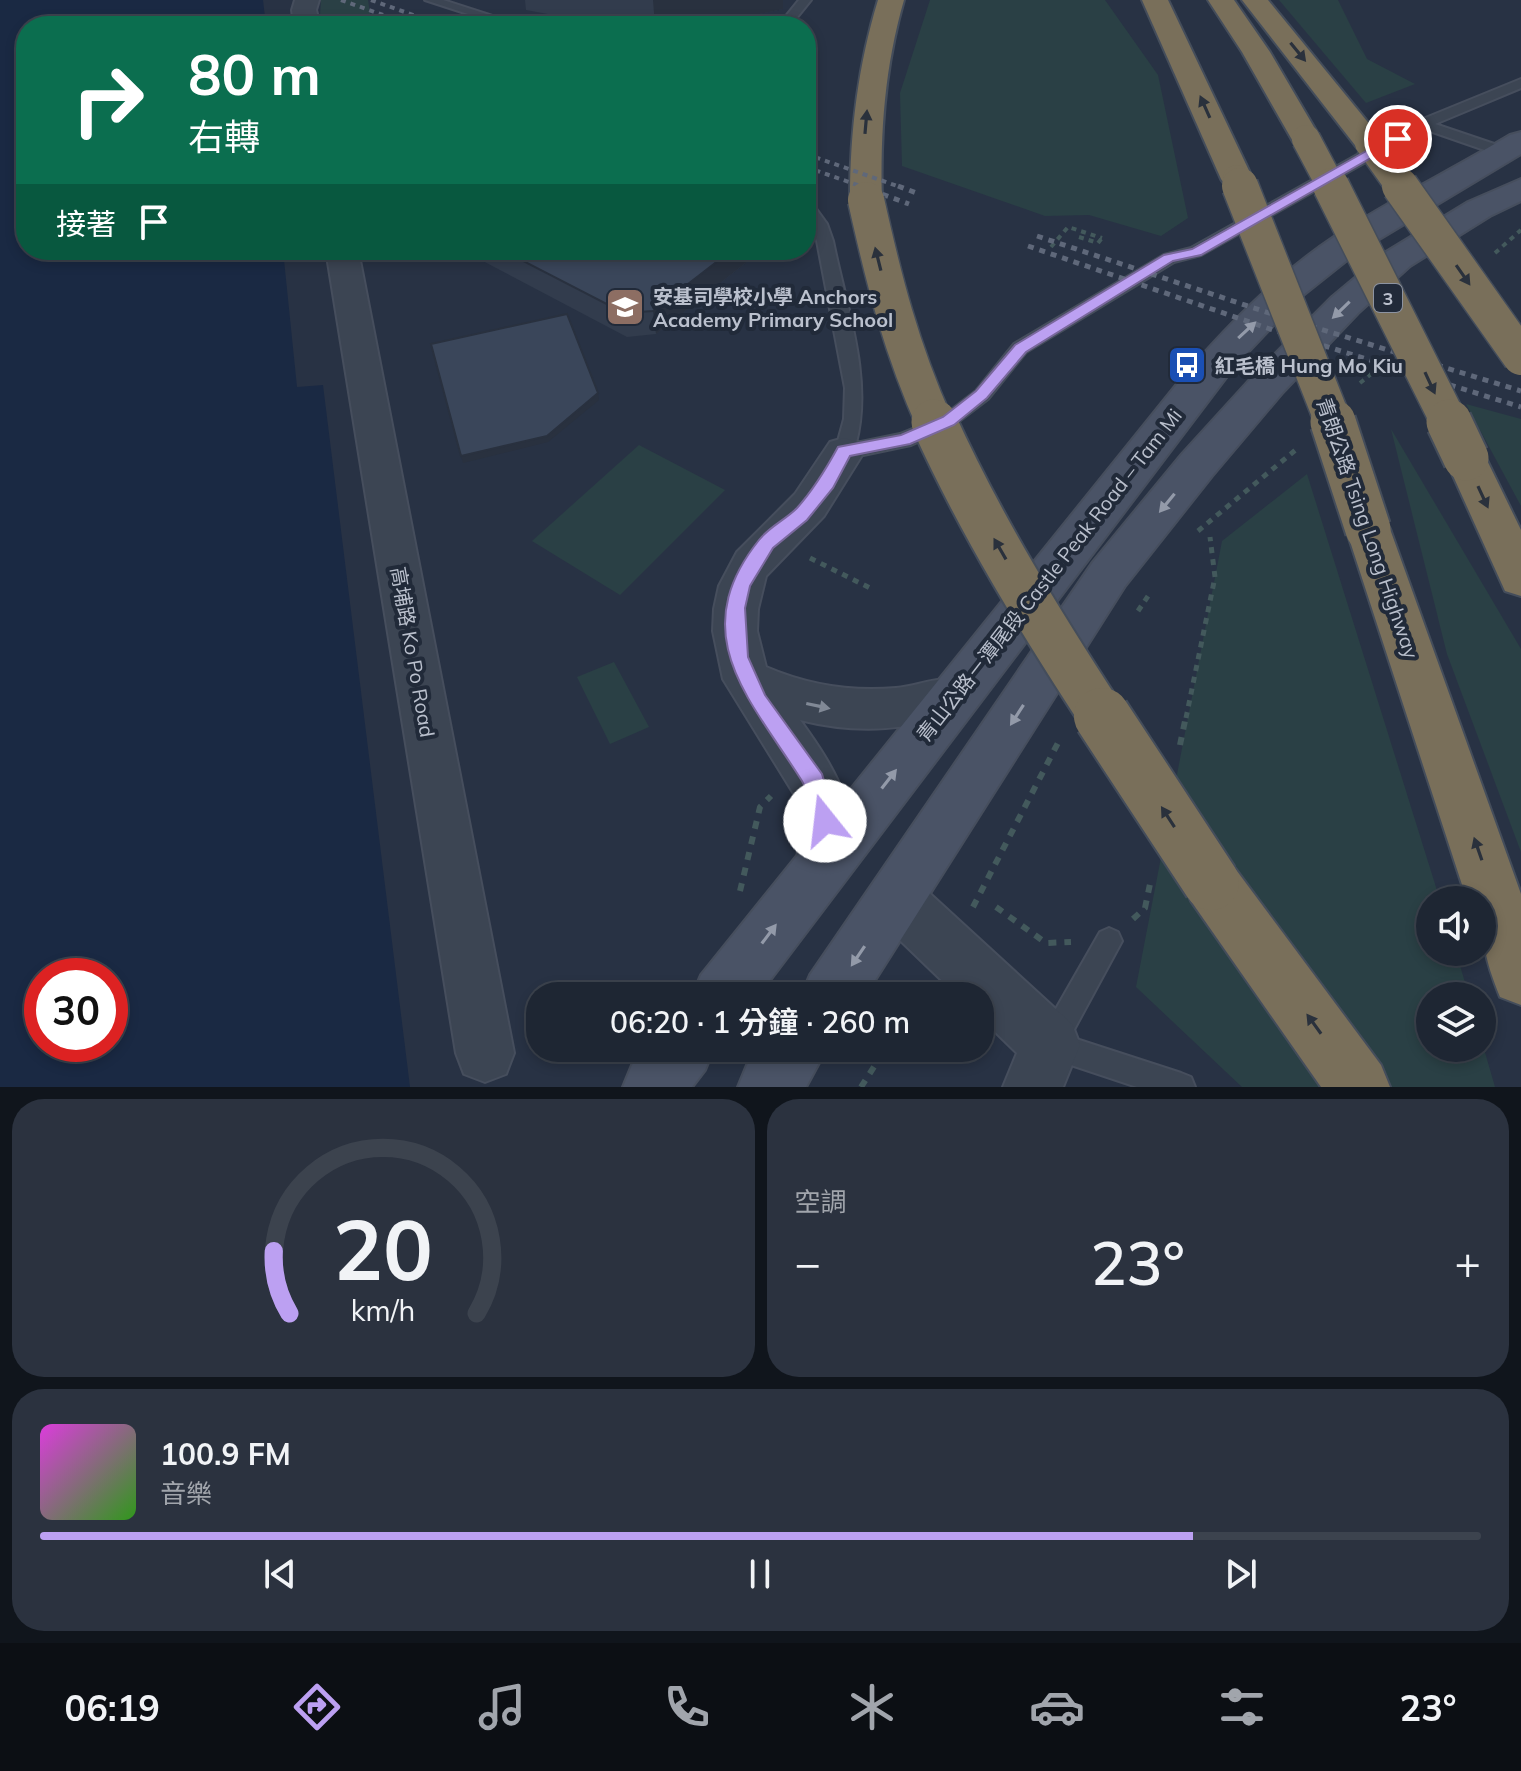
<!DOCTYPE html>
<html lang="zh-TW">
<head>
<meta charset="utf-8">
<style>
  :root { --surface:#1e2633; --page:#2b323f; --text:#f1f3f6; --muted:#a1a5ac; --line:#3c434e; --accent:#bca0f2 }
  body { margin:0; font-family:Mulish,"Noto Sans TC",sans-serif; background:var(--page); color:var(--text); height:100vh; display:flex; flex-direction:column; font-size:30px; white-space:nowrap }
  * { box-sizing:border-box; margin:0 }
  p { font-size:26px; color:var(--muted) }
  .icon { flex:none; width:44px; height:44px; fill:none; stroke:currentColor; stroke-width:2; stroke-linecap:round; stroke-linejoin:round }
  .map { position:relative; height:1087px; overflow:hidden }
  .side { display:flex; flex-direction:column; gap:12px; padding:12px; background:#10151c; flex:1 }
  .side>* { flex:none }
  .guide { position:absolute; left:16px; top:16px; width:800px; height:244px; border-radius:32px; box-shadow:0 4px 12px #0003,0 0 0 2px var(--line); background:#0b6e4f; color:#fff; overflow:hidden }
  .fabs { position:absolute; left:1416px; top:886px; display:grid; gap:16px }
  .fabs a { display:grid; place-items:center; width:80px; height:80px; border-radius:50%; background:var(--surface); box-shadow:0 4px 12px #0003,0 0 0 2px var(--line); font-size:40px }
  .speed { position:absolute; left:24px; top:958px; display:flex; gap:16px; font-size:40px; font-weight:700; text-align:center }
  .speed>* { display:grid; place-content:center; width:104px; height:104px; border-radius:50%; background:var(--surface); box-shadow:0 4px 12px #0003,0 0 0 2px var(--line); line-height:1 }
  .speed .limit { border:12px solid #d22; background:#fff; color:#111 }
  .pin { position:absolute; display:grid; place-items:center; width:68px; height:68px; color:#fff; margin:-34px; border:4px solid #fff; border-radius:50%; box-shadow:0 2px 8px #0007 }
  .me { position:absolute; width:88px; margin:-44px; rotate:344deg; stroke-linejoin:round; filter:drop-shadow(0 0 6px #0008) }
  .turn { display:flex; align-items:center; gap:28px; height:168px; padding:0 40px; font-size:36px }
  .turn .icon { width:104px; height:104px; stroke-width:2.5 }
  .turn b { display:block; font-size:56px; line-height:68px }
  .then { display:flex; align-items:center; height:76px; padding:0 40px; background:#0003; gap:16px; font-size:30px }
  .big { font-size:60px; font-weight:600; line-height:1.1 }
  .side .card { flex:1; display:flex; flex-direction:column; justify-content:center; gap:12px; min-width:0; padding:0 28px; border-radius:32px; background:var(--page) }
  .side .dial { align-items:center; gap:0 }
  .dial svg { height:208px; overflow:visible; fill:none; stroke:var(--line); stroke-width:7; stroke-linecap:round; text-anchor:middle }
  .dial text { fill:var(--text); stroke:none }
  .song { display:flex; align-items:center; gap:24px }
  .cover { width:96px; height:96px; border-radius:12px; background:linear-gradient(135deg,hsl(300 70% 55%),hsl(110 70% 35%)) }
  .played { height:8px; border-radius:4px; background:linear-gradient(90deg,var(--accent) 80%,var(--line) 80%) }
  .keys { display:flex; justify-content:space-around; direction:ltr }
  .heat { display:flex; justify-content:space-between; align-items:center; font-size:44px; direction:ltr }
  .side .tiles { flex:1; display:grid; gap:12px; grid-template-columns:1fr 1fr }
  .card:last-child { grid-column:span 2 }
  .trip { position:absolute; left:526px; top:982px; width:468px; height:80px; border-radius:32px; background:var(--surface); box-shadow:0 4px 12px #0003,0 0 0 2px var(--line); font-weight:600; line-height:80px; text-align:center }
  .tabs { display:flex; height:128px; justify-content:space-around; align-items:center; background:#0c0f14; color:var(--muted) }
  .tabs .icon { width:56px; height:56px }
  .tabs .current { color:var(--accent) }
  .tabs b { font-size:36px; color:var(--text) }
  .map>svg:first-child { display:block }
  .green { fill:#2a4045 }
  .water { fill:#1a2943; fill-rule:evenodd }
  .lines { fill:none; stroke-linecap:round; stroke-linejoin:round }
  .lane-casing { stroke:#464e5d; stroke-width:4 }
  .street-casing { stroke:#464e5d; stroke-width:4 }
  .secondary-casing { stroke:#464e5d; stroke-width:4 }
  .highway-casing { stroke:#444d5b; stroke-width:4 }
  .path-far3 { stroke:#43595c; stroke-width:3; stroke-dasharray:4 4; stroke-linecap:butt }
  .path-far2 { stroke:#43595c; stroke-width:4; stroke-dasharray:5 5; stroke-linecap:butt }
  .path-far1 { stroke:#43595c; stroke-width:5; stroke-dasharray:6 6; stroke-linecap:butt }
  .path { stroke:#43595c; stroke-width:6; stroke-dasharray:8 8; stroke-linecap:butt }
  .lane { fill:#3c4553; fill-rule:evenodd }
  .street { fill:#3c4553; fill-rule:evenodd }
  .secondary { fill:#4a5366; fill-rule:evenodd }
  .highway { fill:#796f5a; fill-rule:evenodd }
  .rail-far1 { stroke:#5f687a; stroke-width:4; stroke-dasharray:5 5; stroke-linecap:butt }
  .rail { stroke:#5f687a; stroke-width:5; stroke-dasharray:6 6; stroke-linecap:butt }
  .highway-bridge-far3-casing { stroke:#444d5b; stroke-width:31; stroke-linecap:butt }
  .highway-bridge-far2-casing { stroke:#444d5b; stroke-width:39; stroke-linecap:butt }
  .highway-bridge-far1-casing { stroke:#444d5b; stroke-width:49; stroke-linecap:butt }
  .highway-bridge-casing { stroke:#444d5b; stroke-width:60; stroke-linecap:butt }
  .highway-bridge-far3 { stroke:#796f5a; stroke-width:28 }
  .highway-bridge-far2 { stroke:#796f5a; stroke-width:36 }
  .highway-bridge-far1 { stroke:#796f5a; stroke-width:45 }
  .highway-bridge { stroke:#796f5a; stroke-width:56 }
  .wall { fill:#323c4d }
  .shaded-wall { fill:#29313f }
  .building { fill:#3a465a; stroke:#29313f; stroke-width:2 }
  .oneway { fill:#2a313c }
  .oneway2 { fill:#939aa9 }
  .oneway3 { fill:#818996 }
  .route { fill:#bca0f2; stroke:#7a689d; stroke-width:2 }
  .labels { text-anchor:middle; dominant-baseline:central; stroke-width:8; stroke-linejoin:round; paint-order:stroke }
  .shield { fill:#212a39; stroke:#8c93a1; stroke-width:2 }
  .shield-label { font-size:18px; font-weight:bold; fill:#bac0cd }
  .poi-label { font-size:20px; font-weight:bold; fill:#bac0cd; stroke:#212a39; text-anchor:start }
  .street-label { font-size:20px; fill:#bac0cd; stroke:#212a39 }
</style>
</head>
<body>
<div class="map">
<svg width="1521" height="1087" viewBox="0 0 1521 1087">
  <rect width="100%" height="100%" fill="#283244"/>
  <g class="green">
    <path d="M321 0H368L372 26H325L320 16Z"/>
    <path d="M930 0H1105L1158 75 1188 218 1161 236 1089 215 1045 216 902 166 900 93Z"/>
    <path d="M1279 0H1338L1367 59 1415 84 1366 103Z"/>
    <path d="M1466 404 1521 419V506Z"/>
    <path d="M1391 429 1521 649V852L1447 654Z"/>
    <path d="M639 445 725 490 620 595 532 541Z"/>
    <path d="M1307 474 1440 900H1430V952H1456L1469 996H1430V1048H1482V1042L1495 1087H1242L1136 987 1222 541Z"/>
    <path d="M614 662 649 727 610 744 577 677Z"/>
  </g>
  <path class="water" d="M0 0H263L266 26H26V250H283L297 387 323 385 410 1087H0ZM42 976H110V1044H42Z"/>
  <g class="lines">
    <g class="lane-casing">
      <g id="lane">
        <path d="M425 0H443L524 26H505Z"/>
        <path d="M799 0H811L790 26H778Z"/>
        <path d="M1521 79V88L1435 124 1509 149V155H1499L1424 129 1201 255 1174 262 1026 352 988 399 954 425 911 445 844 459 835 452 844 419 845 388 817 241 806 216V201L811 202 827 224 833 241C846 306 873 378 856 443L900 434 942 417 976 391 1014 344 1164 255 1191 248 1418 121Z"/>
        <path d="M1109 928 1118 932 1122 941 1070 1037 1181 1073 1191 1077 1195 1087H1137L1041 1055 1037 1045 1041 1035 1100 932Z"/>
      </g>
    </g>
    <g class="street-casing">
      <g id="street">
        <path d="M295 0H319L316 10 320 26H294L292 10Z"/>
        <path d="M326 250H358L514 1053 506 1074 485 1082 464 1074 456 1053Z"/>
        <path d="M844 438 858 442 864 452 824 516 766 576 758 609 757 631 766 667C808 685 851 692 896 688 923 685 944 673 970 682L976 696 970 710C913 730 859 735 800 720 835 768 868 820 842 880L823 887 804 880 797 862 800 824 794 794 723 679 713 631 714 609 719 586 737 552 795 494 830 442Z"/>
        <path d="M896 873 915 880 1072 1024 1080 1045 1063 1087H1003L1017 1053 980 1017V996H958L877 918 869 899 877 880Z"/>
      </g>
    </g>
    <g class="secondary-casing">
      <g id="secondary">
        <path d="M1521 132V154L1356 253 1297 300 1234 367 758 996H692L701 975 1177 384C1224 329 1274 277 1334 237 1391 199 1452 170 1510 135Z"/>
        <path d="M1521 179V201L1490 216 1410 266 1358 313 1283 392 1212 476 1125 586 865 996H801L810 975 1093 562 1182 454 1255 374 1332 297 1386 252 1468 202Z"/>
        <path d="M645 1048H714L705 1070 692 1087H623L632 1065Z"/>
        <path d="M759 1048H827L806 1087H738L747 1065Z"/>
      </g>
    </g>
    <g class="highway-casing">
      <g id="highway">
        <path d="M878 0H904C885 66 880 131 882 200L877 207 866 210 855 207 850 200C850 131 858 66 878 0Z"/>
        <path d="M1142 0H1168L1253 179 1248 186 1237 188 1226 186 1221 179Z"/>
        <path d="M1208 0H1234L1270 52 1321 139 1317 145 1306 148 1295 145 1242 52Z"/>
        <path d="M1242 0H1268L1380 137 1384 143 1380 149 1369 152 1358 149Z"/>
        <path d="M1466 443 1481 448 1521 530V596L1505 591 1445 458 1451 448Z"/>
        <path d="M1368 513 1383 517 1390 529 1521 894V1005L1500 997C1484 957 1482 942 1482 900H1467L1346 529 1353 517Z"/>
        <path d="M1211 855 1231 863 1381 1065 1390 1087H1321L1191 901 1183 882 1191 863Z"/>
      </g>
    </g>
    <path class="path-far3" d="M711 26 733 22 762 23"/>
    <g class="path-far2">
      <path d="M1079 237 1098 243 1102 238"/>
      <path d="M1051 247 1068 227 1102 238"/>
      <path d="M1495 253 1521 230"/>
      <path d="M1360 383 1380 367"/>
    </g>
    <g class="path-far1">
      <path d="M1198 531 1298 448"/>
      <path d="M810 558 870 588"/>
      <path d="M1138 611 1150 593"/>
      <path d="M1186 718 1215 577 1210 537"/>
    </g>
    <g class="path">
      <path d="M1180 745 1186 716"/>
      <path d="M740 891 760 807 771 796"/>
      <path d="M973 907 1060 739"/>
      <path d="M996 907 1046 943 1071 942"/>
      <path d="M1133 919 1145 908 1151 879"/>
      <path d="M861 1087 886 1048"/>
    </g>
    <use href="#lane" class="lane"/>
    <use href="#street" class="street"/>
    <use href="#secondary" class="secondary"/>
    <use href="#highway" class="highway"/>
    <g class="rail-far1">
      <path d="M341 0 383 15"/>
      <path d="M371 0 444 26"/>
      <path d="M806 154 903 188"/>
      <path d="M806 167 866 188"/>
    </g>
    <g class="rail">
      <path d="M860 186 909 204"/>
      <path d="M898 186 919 194"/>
      <path d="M1037 236 1278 316 1521 391"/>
      <path d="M1028 246 1270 329 1521 407"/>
    </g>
    <g class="highway-bridge-far3-casing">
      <g id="highway-bridge-far3">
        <path d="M1306 139 1332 188"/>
        <path d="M1369 143 1401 188"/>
        <path d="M1237 179 1241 188"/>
      </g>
    </g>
    <g class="highway-bridge-far2-casing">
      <g id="highway-bridge-far2">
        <path d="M1240 186 1334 424"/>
        <path d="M1331 186 1450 424"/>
        <path d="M1400 186 1521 357"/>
        <path d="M866 200C884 281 901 348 935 424"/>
      </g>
    </g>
    <g class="highway-bridge-far1-casing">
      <g id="highway-bridge-far1">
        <path d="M934 422C981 526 1041 623 1103 718"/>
        <path d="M1333 422 1368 529"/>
        <path d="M1449 422 1466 458"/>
      </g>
    </g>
    <g class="highway-bridge-casing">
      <path id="highway-bridge" d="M1102 716 1211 882"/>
    </g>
    <use href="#highway-bridge-far3" class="highway-bridge-far3"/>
    <use href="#highway-bridge-far2" class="highway-bridge-far2"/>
    <use href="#highway-bridge-far1" class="highway-bridge-far1"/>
    <use href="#highway-bridge" class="highway-bridge"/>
  </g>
  <g class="wall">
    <path d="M525 0H783V9L702 26H602V24L526 10Z"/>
    <path d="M462 250H754L753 257 656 334 627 337Z"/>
  </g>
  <g class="shaded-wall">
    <path d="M653 0H783V9L702 26H655Z"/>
    <path d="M732 250H754L753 257 656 334 653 311Z"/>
    <path d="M598 393 599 400 548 442 463 463 461 456Z"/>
  </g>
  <g class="building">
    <path d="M502 250H732L653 311 624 313Z"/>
    <path d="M567 314 598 393 547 436 461 456 431 344Z"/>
  </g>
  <defs><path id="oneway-solid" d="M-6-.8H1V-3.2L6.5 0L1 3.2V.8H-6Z" transform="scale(2)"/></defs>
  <g class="oneway">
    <use href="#oneway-solid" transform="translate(1298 52) rotate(51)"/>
    <use href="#oneway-solid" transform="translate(1205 107) rotate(-114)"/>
    <use href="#oneway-solid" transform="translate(866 122) rotate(-85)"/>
    <use href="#oneway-solid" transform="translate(878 259) rotate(-104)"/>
    <use href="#oneway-solid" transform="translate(1463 275) rotate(55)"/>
    <use href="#oneway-solid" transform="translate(1430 383) rotate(65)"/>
    <use href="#oneway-solid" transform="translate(1483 497) rotate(65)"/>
    <use href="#oneway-solid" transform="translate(1000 549) rotate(-120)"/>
    <use href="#oneway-solid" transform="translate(1168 817) rotate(-123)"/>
    <use href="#oneway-solid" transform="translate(1478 849) rotate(-109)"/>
    <use href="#oneway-solid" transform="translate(1314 1024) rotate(-126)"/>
  </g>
  <g class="oneway2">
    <use href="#oneway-solid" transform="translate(1341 310) rotate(136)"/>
    <use href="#oneway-solid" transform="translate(1247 330) rotate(-43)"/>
    <use href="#oneway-solid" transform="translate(1167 503) rotate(129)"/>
    <use href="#oneway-solid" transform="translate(1017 715) rotate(123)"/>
    <use href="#oneway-solid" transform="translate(889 779) rotate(-52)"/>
    <use href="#oneway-solid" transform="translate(769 934) rotate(-53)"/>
    <use href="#oneway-solid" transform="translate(858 956) rotate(124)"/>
  </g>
  <use class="oneway3" href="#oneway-solid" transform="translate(818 706) rotate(12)"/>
  <path class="route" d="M1393 136 1404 139 1201 255 1173 261 1026 352 987 398 954 425 910 444 850 456 833 488 807 520 773 548 750 586 745 608 748 657 765 695 822 774 836 821 833 828 825 831 818 828C811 813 810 795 802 781 751 700 683 635 759 540 769 527 785 520 797 508 814 489 826 469 838 447L901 435 943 417 976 391 1015 345 1164 255 1192 249Z"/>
  <defs>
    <g id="school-square" transform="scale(2)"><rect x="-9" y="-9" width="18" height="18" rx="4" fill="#8d6e63" stroke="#212a39"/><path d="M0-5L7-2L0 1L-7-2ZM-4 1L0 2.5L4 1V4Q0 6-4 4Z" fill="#fff"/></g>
    <g id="bus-square" transform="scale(2)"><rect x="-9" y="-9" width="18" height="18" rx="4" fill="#1a4fb4" stroke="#212a39"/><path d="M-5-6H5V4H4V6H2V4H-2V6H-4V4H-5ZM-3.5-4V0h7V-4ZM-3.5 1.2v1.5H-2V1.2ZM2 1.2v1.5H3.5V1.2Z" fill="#fff"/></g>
  </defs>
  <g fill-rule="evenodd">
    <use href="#school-square" x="625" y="307"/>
    <use href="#bus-square" x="1187" y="365"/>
  </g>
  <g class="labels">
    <rect class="shield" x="1374" y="284" width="28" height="28" rx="6"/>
    <g class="shield-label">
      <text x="1388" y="298">3</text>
    </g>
    <g class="poi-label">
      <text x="653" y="296">安基司學校小學 Anchors<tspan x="653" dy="23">Academy Primary School</tspan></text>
      <text x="1215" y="365">紅毛橋 Hung Mo Kiu</text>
    </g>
    <g class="street-label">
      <text transform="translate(1368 528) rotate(71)">青朗公路 Tsing Long Highway</text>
      <text transform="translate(1049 575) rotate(-52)">青山公路－潭尾段 Castle Peak Road – Tam Mi</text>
      <text transform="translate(413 652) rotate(80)">高埔路 Ko Po Road</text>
    </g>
  </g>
</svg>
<div class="fabs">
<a><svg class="icon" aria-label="sound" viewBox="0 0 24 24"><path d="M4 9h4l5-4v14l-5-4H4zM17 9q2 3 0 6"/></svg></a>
<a><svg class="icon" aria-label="layers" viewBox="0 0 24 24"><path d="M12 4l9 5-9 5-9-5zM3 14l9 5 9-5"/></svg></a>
</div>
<div class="speed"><div class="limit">30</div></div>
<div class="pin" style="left:1398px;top:139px;background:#d93025"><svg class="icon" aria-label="arrive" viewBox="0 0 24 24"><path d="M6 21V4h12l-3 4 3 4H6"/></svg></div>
<svg class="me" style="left:825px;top:821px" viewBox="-20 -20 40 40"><circle r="19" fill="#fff"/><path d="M0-13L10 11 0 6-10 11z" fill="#bca0f2"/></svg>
<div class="trip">06:20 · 1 分鐘 · 260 m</div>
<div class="guide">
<div class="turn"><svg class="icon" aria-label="right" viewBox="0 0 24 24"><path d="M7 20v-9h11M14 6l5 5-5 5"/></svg><div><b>80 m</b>右轉</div></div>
<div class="then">接著<svg class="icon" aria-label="arrive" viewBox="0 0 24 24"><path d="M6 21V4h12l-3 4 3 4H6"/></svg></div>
</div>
</div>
<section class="side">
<div class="tiles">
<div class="card dial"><svg viewBox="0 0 100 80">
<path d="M14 69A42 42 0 1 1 86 69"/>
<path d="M14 69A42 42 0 0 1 8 45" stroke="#bca0f2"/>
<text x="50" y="56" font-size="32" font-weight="700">20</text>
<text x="50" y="72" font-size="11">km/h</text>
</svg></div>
<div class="card"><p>空調</p>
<div class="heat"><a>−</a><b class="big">23°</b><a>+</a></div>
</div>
<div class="card">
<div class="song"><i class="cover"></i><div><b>100.9 FM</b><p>音樂</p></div></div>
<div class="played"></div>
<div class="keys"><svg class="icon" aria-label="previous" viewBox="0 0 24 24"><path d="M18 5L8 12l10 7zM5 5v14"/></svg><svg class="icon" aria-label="pause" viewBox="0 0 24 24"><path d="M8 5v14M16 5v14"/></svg><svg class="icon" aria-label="next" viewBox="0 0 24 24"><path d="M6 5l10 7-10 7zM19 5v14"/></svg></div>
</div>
</div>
</section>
<nav class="tabs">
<b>06:19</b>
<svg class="icon current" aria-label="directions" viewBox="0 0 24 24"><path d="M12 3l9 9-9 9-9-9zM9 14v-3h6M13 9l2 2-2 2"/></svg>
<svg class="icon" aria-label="music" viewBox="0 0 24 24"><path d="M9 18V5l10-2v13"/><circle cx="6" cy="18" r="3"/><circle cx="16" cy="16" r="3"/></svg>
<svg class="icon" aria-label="phone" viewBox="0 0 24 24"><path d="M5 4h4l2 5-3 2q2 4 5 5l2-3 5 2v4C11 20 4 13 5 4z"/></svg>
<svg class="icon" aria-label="climate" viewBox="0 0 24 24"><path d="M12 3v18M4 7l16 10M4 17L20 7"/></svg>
<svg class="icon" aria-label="car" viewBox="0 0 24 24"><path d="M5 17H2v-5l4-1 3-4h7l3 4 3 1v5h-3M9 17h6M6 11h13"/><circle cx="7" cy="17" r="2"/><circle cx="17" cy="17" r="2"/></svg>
<svg class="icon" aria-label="filters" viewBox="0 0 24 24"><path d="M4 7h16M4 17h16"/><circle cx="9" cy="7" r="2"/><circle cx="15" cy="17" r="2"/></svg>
<b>23°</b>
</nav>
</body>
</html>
